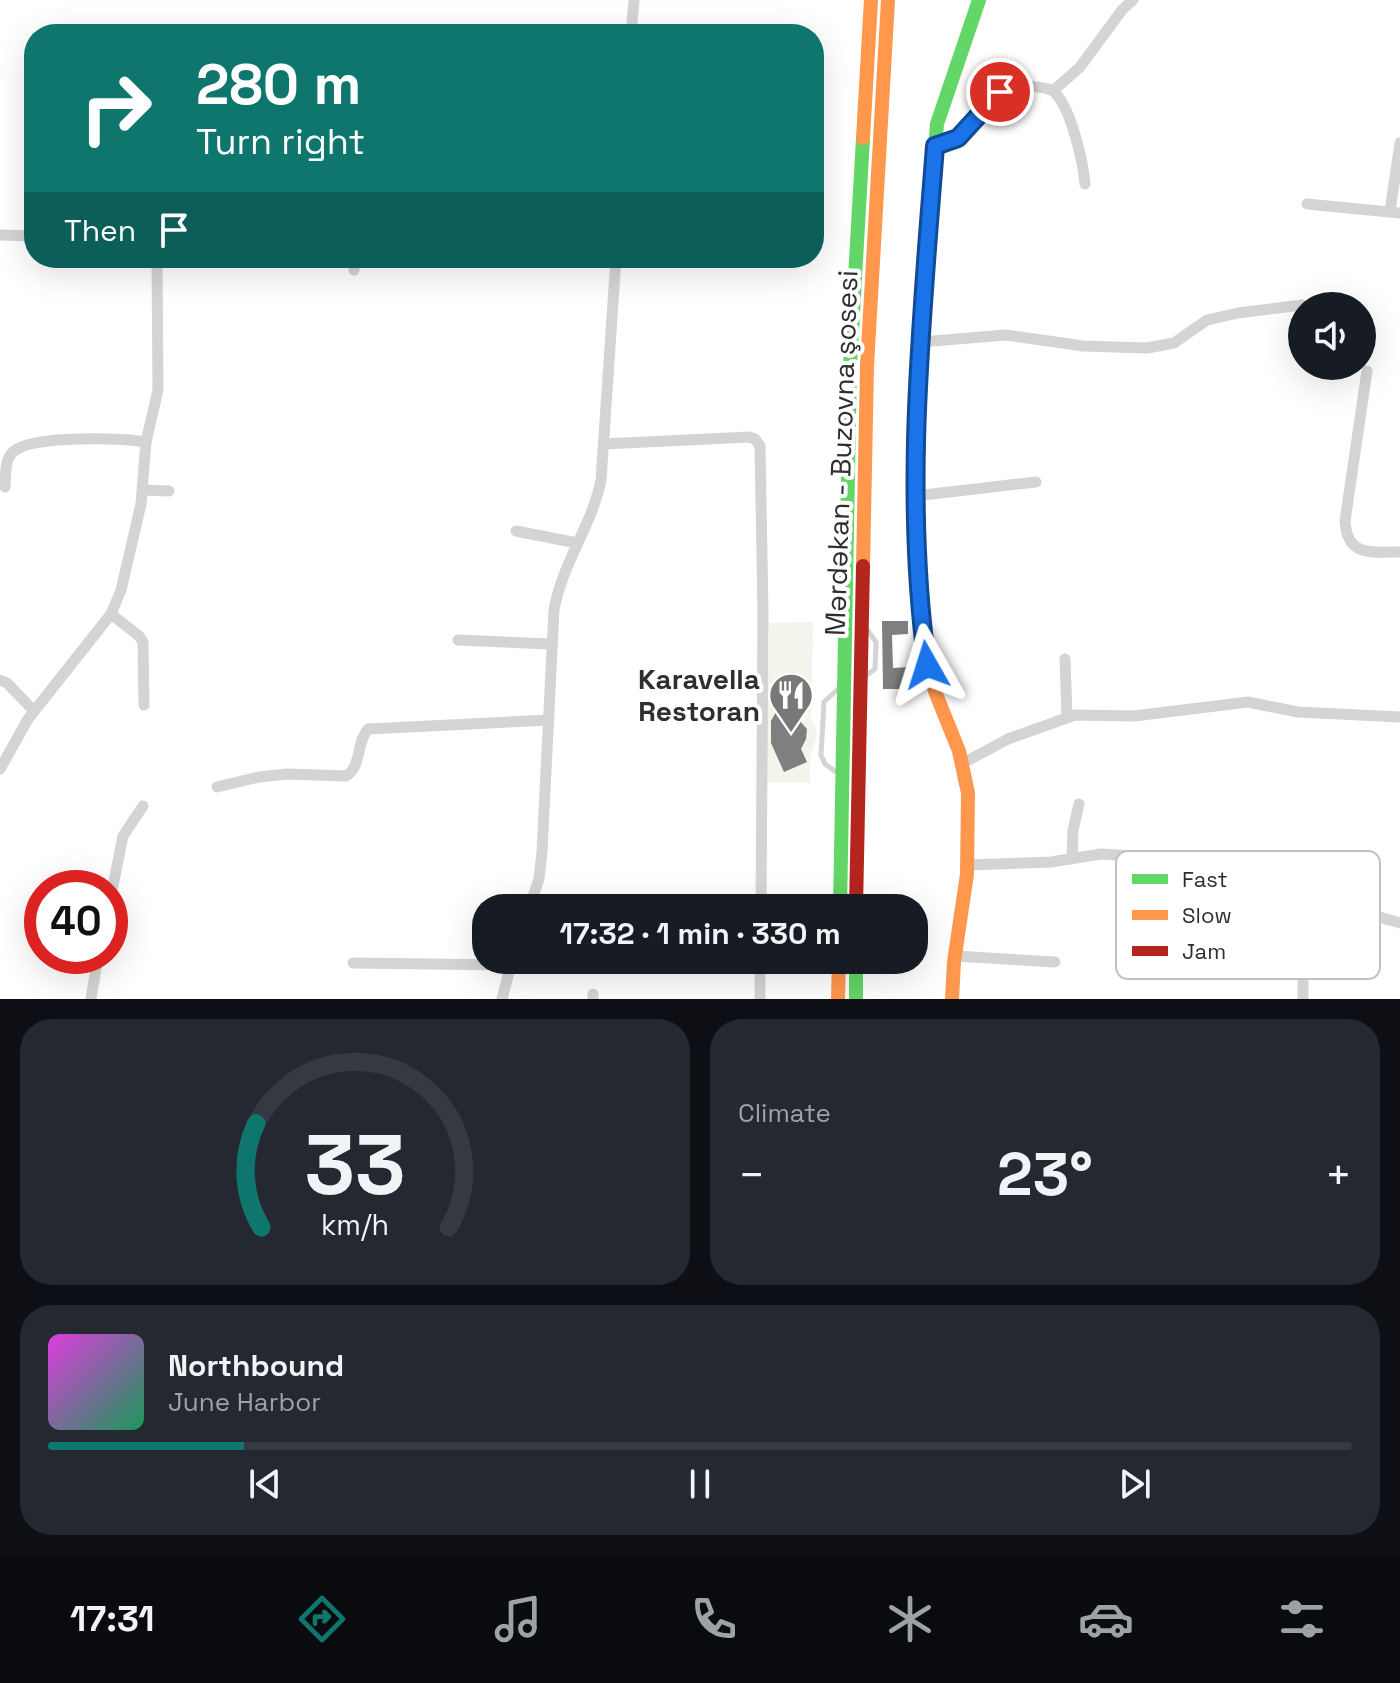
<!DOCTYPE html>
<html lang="en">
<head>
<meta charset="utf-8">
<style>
  :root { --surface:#171b24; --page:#242831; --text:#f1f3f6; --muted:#9ea1a6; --line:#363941; --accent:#0f766e }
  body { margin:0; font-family:"Space Grotesk",sans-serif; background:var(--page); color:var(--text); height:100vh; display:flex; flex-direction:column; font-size:30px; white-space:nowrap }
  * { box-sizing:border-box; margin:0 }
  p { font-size:26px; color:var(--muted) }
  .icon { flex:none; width:44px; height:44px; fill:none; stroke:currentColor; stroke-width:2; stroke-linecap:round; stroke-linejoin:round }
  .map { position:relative; height:999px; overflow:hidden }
  .side { display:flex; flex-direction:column; gap:20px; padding:20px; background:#0d0f14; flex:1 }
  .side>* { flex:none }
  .hud { position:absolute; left:24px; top:24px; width:800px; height:244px; border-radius:32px; box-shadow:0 8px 32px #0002; background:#0f766e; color:#fff; overflow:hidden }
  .buttons { position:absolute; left:1288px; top:292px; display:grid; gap:16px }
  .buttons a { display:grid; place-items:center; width:88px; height:88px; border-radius:50%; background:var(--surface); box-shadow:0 8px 32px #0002; font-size:40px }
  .speed { position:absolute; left:24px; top:870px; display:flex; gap:16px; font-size:40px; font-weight:700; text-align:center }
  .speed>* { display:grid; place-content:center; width:104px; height:104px; border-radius:50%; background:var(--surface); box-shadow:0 8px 32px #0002; line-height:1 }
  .speed .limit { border:12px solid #d22; background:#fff; color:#111 }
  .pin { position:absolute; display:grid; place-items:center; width:68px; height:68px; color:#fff; margin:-34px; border:4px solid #fff; border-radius:50%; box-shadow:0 2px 8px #0007 }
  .me { position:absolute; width:88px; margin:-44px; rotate:354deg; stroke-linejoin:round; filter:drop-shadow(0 0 6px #0008) }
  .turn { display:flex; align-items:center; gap:28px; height:168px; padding:0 40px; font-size:36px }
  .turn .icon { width:104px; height:104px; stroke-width:2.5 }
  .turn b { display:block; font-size:56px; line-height:68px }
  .then { display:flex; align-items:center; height:76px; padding:0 40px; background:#0003; gap:16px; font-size:30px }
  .big { font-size:60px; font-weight:700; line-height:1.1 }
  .side .tile { flex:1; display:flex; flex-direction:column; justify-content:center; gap:12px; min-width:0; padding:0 28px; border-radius:32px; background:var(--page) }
  .side .dial { align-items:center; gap:0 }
  .dial svg { height:208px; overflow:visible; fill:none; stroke:var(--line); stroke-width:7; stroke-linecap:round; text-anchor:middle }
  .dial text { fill:var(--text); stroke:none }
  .song { display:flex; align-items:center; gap:24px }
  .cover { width:96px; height:96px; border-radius:12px; background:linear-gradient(135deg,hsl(300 70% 55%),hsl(150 70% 35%)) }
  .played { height:8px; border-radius:4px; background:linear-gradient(90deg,var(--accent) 15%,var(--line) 15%) }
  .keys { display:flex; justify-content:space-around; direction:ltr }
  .heat { display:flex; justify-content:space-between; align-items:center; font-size:44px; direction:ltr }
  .side .tiles { flex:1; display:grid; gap:20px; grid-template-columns:1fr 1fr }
  .tile:last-child { grid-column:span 2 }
  .trip { position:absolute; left:472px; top:894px; width:456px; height:80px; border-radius:32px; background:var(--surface); box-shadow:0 8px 32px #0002; font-weight:700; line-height:80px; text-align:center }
  .dock { display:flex; height:128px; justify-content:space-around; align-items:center; background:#090b0e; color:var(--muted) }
  .dock .icon { width:56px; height:56px }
  .dock .current { color:var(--accent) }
  .dock b { font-size:36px; color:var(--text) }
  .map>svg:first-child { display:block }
  .green { fill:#f1f5ec }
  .building { fill:#7f7f7f }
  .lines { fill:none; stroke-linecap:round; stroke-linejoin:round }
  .lane { stroke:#d4d4d4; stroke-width:5 }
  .street { stroke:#d4d4d4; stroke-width:11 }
  .fast { stroke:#63d668; stroke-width:14 }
  .slow { stroke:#ff974d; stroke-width:14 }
  .jam { stroke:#b3261e; stroke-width:14 }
  .route-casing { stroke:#114b97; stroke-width:20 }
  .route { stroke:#1a73e8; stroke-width:14 }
  .labels { text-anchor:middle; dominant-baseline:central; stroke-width:8; stroke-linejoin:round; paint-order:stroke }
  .street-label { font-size:28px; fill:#2f2f2f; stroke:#fff }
  .poi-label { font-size:28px; font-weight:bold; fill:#2f2f2f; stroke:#fff; text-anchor:end }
  .key { fill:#fff; stroke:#c1c1c1; stroke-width:2 }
  .key-label { font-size:22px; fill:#2f2f2f }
</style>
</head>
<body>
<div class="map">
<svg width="1400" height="999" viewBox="0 0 1400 999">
  <rect width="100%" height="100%" fill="#fff"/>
  <path class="green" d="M813 622 811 718C822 736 814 738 811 756 809 764 810 774 810 783L766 782 769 623Z"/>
  <g class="building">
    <path d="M882 621H908V634L892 635 893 668 909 667V689H883Z"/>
    <path d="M786 694 807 705 799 720 807 729 806 739 801 749 807 762 784 772 771 743V721Z"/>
  </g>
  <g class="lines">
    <g class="lane">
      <path d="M864 677 875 669 876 642 866 628"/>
      <path d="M839 774 825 764 821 755 824 702 839 688"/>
    </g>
    <g class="street">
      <path d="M631 34 634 0"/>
      <path d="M1053 91 1080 67 1122 10 1133 0"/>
      <path d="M935 146C972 135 975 115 1000 92 1009 84 1018 84 1029 86 1036 87 1047 87 1053 91 1071 106 1083 162 1085 184"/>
      <path d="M1307 204 1400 213"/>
      <path d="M1390 211 1400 143"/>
      <path d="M0 235 34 236"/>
      <path d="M354 258V270"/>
      <path d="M920 342 1006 335 1083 346 1147 348 1174 343 1207 320 1238 313 1302 305"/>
      <path d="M1367 371 1345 521C1347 557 1371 552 1400 552"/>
      <path d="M604 444 749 437 755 439 760 446 763 613 761 908"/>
      <path d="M5 487C6 476 4 459 14 451 35 435 119 438 146 442"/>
      <path d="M143 490 169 491"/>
      <path d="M915 496 1036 482"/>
      <path d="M516 531 577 543"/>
      <path d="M111 614 139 636 143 642 144 705"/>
      <path d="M458 640 550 644"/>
      <path d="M1065 659 1067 717"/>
      <path d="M0 680 7 683 34 711"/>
      <path d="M963 763 1008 739 1075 715 1134 716 1248 702 1298 712 1400 717"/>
      <path d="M0 769 28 719 111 614 121 590 141 504 146 442 158 390 157 258"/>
      <path d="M217 787 259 777 287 774 346 776C362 766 356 743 368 729L548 720"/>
      <path d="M1072 858 1073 830 1079 804"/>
      <path d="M967 865 1051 862 1101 854 1181 859"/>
      <path d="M110 901 123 836 143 806"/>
      <path d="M1341 906 1400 923"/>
      <path d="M529 908 539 879 542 852 554 610C562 563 592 526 601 480L616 258"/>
      <path d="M955 956 1055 962"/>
      <path d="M353 963 511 965"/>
      <path d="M1303 982V999"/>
      <path d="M91 999 98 956"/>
      <path d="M502 999 512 961"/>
      <path d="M593 999V994"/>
      <path d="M760 999V960"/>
    </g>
    <g class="fast">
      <path d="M917 523 915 496 920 342 937 124 979 0"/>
      <path d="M840 908 850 366 863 138"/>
      <path d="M856 960V999"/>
    </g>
    <g class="slow">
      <path d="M863 138 871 0"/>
      <path d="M917 523 927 665 936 694 959 751 968 793 967 874 954 962 952 999"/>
      <path d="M863 566 867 366 888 0"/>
      <path d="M838 999 839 960"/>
    </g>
    <path class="jam" d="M856 908 863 566"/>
  </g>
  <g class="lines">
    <g class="route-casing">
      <path id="route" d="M927 665C903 492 922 318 935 146L958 138 1000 92"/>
    </g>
    <use href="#route" class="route"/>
  </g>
  <defs>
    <g id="restaurant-pin" transform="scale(2.3)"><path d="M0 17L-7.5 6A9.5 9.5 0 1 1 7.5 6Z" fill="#787878" stroke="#fff"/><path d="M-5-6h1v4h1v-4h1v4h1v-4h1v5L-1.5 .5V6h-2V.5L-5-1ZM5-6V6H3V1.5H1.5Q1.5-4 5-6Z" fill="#fff"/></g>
  </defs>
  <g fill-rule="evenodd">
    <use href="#restaurant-pin" x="791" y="695"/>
  </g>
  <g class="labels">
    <g class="street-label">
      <text transform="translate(841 453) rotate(-88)">Mərdəkan - Buzovna şosesi</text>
    </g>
    <g class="poi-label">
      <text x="760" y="679">Karavella<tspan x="760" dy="32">Restoran</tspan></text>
    </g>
  </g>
  <rect x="1116" y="851" width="264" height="128" rx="12" class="key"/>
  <rect x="1132" y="874" width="36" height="10" fill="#63d668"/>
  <rect x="1132" y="910" width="36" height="10" fill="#ff974d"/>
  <rect x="1132" y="946" width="36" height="10" fill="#b3261e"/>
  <g class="key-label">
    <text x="1182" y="887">Fast</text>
    <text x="1182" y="923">Slow</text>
    <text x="1182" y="959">Jam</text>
  </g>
</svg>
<div class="buttons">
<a><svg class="icon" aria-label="sound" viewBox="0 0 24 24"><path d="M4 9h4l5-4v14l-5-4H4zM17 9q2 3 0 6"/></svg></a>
</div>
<div class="speed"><div class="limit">40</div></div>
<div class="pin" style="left:1000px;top:92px;background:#d93025"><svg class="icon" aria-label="arrive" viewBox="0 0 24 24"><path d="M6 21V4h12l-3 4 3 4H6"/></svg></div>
<svg class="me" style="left:927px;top:665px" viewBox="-20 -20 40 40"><path d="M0-17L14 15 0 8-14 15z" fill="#1a73e8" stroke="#fff" stroke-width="4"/></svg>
<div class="trip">17:32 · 1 min · 330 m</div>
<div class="hud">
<div class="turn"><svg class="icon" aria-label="right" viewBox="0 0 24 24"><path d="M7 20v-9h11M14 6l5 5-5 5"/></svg><div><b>280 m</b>Turn right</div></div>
<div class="then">Then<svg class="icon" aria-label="arrive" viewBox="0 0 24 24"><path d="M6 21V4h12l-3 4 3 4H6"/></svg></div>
</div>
</div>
<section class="side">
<div class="tiles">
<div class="tile dial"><svg viewBox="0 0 100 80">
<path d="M14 69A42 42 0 1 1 86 69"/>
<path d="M14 69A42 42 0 0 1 12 29" stroke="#0f766e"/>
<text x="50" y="56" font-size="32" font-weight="700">33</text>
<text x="50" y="72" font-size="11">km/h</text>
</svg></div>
<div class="tile"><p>Climate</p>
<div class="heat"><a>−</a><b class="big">23°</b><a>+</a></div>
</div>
<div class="tile">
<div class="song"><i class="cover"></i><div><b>Northbound</b><p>June Harbor</p></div></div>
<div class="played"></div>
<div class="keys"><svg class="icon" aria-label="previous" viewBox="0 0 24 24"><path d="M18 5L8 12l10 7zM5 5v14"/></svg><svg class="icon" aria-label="pause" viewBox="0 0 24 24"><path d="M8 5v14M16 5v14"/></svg><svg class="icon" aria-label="next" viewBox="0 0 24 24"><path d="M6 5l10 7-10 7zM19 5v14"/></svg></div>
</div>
</div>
</section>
<nav class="dock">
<b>17:31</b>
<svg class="icon current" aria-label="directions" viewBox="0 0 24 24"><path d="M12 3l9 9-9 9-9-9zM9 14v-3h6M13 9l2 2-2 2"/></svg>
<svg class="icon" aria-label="music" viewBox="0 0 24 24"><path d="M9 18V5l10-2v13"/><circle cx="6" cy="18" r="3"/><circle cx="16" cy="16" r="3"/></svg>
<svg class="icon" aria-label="phone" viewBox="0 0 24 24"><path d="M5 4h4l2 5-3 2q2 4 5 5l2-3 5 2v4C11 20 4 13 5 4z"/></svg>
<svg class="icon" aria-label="climate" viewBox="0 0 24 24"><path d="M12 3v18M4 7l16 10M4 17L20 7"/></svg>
<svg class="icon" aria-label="car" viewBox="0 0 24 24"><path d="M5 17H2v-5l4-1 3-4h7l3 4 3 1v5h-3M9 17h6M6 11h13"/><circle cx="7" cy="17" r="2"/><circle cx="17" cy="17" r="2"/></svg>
<svg class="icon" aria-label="filters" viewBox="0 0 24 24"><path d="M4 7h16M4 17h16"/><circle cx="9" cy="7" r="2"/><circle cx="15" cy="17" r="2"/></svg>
</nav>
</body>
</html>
